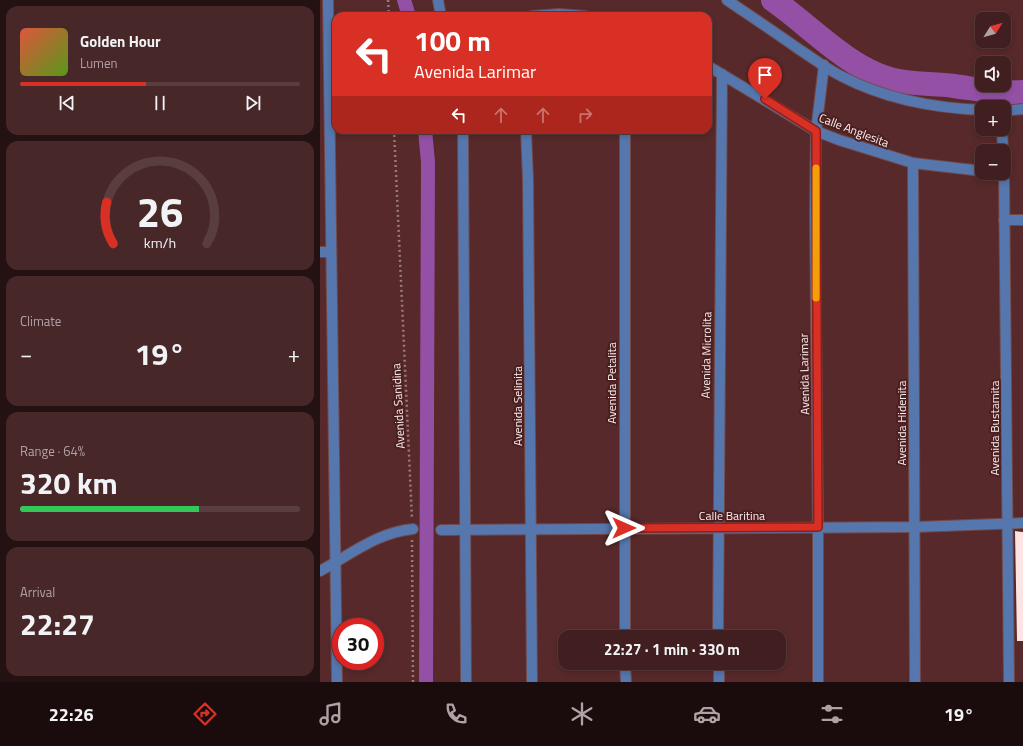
<!DOCTYPE html>
<html lang="en">
<head>
<meta charset="utf-8">
<style>
  :root { --surface:#411f20; --page:#482729; --text:#f1f3f6; --muted:#aea2a5; --line:#5a3d3e; --accent:#d93025 }
  body { margin:0; font-family:"Titillium Web",sans-serif; background:var(--page); color:var(--text); height:100vh; display:flex; flex-direction:column; font-size:15px; white-space:nowrap }
  * { box-sizing:border-box; margin:0 }
  p { font-size:13px; color:var(--muted) }
  .icon { flex:none; width:22px; height:22px; fill:none; stroke:currentColor; stroke-width:2; stroke-linecap:round; stroke-linejoin:round }
  .map { position:relative; flex:1; overflow:hidden }
  .side { display:flex; flex-direction:column; gap:6px; padding:6px; background:#241112; width:320px }
  .side>* { flex:none }
  .hud { position:absolute; left:12px; top:12px; width:380px; height:122px; border-radius:12px; box-shadow:0 2px 6px #0003,0 0 0 1px var(--line); background:#d93025; color:#fff; overflow:hidden }
  .needle { width:26px; rotate:53deg }
  .fabs { position:absolute; left:655px; top:12px; display:grid; gap:8px }
  .fabs a { display:grid; place-items:center; width:36px; height:36px; border-radius:8px; background:var(--surface); box-shadow:0 2px 6px #0003,0 0 0 1px var(--line); font-size:20px }
  .speed { position:absolute; left:12px; top:618px; display:flex; gap:8px; font-size:20px; font-weight:700; text-align:center }
  .speed>* { display:grid; place-content:center; width:52px; height:52px; border-radius:50%; background:var(--surface); box-shadow:0 2px 6px #0003,0 0 0 1px var(--line); line-height:1 }
  .speed .limit { border:6px solid #d22; background:#fff; color:#111 }
  .pin { position:absolute; display:grid; place-items:center; width:34px; height:34px; color:#fff; margin:-41px -17px; border-radius:50% 50% 50% 0; rotate:-45deg; box-shadow:0 0 4px #0007 }
  .pin .icon { rotate:45deg }
  .me { position:absolute; width:44px; margin:-22px; rotate:90deg; stroke-linejoin:round; filter:drop-shadow(0 0 3px #0008) }
  .turn { display:flex; align-items:center; gap:14px; height:84px; padding:0 16px; font-size:18px }
  .turn .icon { width:52px; height:52px; stroke-width:2.5 }
  .turn b { display:block; font-size:28px; line-height:34px }
  .lanes { display:flex; align-items:center; height:38px; padding:0 16px; background:#0003; justify-content:center; gap:20px; direction:ltr }
  .lanes .off { opacity:.35 }
  .big { font-size:30px; font-weight:700; line-height:1.1 }
  .side .card { flex:1; display:flex; flex-direction:column; justify-content:center; gap:6px; min-width:0; padding:0 14px; border-radius:12px; background:var(--page) }
  .side .dial { align-items:center; gap:0 }
  .dial svg { height:104px; overflow:visible; fill:none; stroke:var(--line); stroke-width:7; stroke-linecap:round; text-anchor:middle }
  .dial text { fill:var(--text); stroke:none }
  .song { display:flex; align-items:center; gap:12px }
  .cover { width:48px; height:48px; border-radius:6px; background:linear-gradient(135deg,hsl(10 70% 55%),hsl(90 70% 35%)) }
  .played { height:4px; border-radius:2px; background:linear-gradient(90deg,var(--accent) 45%,var(--line) 45%) }
  .keys { display:flex; justify-content:space-around; direction:ltr }
  .heat { display:flex; justify-content:space-between; align-items:center; font-size:22px; direction:ltr }
  .charge { height:6px; border-radius:3px; background:linear-gradient(90deg,#34c759 64%,var(--line) 0) }
  .trip { position:absolute; left:238px; top:630px; width:228px; height:40px; border-radius:12px; background:var(--surface); box-shadow:0 2px 6px #0003,0 0 0 1px var(--line); font-weight:700; line-height:40px; text-align:center }
  .menu { display:flex; height:64px; justify-content:space-around; align-items:center; background:#1a0c0d; color:var(--muted) }
  .menu .icon { width:28px; height:28px }
  .menu .current { color:var(--accent) }
  .menu b { font-size:18px; color:var(--text) }
  main { display:flex; flex:1; min-height:0 }
  .map>svg:first-child { display:block }
  .lines { fill:none; stroke-linecap:round; stroke-linejoin:round }
  .canal { stroke:#9450a5; stroke-width:14 }
  .river { stroke:#9450a5; stroke-width:24 }
  .building { fill:#fde3e2 }
  .minor-casing { stroke:#714949; stroke-width:12 }
  .path { stroke:#997979; stroke-width:2.5; stroke-dasharray:2 3; stroke-linecap:butt }
  .minor { stroke:#5577ad; stroke-width:10 }
  .route-casing { stroke:#8d1f18; stroke-width:10 }
  .route { stroke:#d93025; stroke-width:7 }
  .slow { stroke:#f59e0b; stroke-width:7 }
  .labels { text-anchor:middle; dominant-baseline:central; stroke-width:4; stroke-linejoin:round; paint-order:stroke }
  .street-label { font-size:12px; fill:#fbeeee; stroke:#4c1f21 }
</style>
</head>
<body>
<main>
<section class="side">
<div class="card">
<div class="song"><i class="cover"></i><div><b>Golden Hour</b><p>Lumen</p></div></div>
<div class="played"></div>
<div class="keys"><svg class="icon" aria-label="previous" viewBox="0 0 24 24"><path d="M18 5L8 12l10 7zM5 5v14"/></svg><svg class="icon" aria-label="pause" viewBox="0 0 24 24"><path d="M8 5v14M16 5v14"/></svg><svg class="icon" aria-label="next" viewBox="0 0 24 24"><path d="M6 5l10 7-10 7zM19 5v14"/></svg></div>
</div>
<div class="card dial"><svg viewBox="0 0 100 80">
<path d="M14 69A42 42 0 1 1 86 69"/>
<path d="M14 69A42 42 0 0 1 9 37" stroke="#d93025"/>
<text x="50" y="56" font-size="32" font-weight="700">26</text>
<text x="50" y="72" font-size="11">km/h</text>
</svg></div>
<div class="card"><p>Climate</p>
<div class="heat"><a>−</a><b class="big">19°</b><a>+</a></div>
</div>
<div class="card"><p>Range · 64%</p><b class="big">320 km</b><div class="charge"></div></div>
<div class="card"><p>Arrival</p><b class="big">22:27</b></div>
</section>
<div class="map">
<svg width="703" height="682" viewBox="0 0 703 682">
  <rect width="100%" height="100%" fill="#57292a"/>
  <g class="lines">
    <g class="canal">
      <path d="M84 0 89 16"/>
      <path d="M105 130 108 162 106 682"/>
    </g>
    <path class="river" d="M453 0C489 25 527 67 570 79 590 85 613 83 634 86 657 89 679 94 703 92"/>
  </g>
  <path class="building" d="M695 531 703 532V641H697Z"/>
  <g class="lines">
    <g class="minor-casing">
      <g id="minor">
        <path d="M8 0 17 682"/>
        <path d="M118 0 121 16"/>
        <path d="M407 0C432 17 456 33 480 50 494 59 507 69 521 76 565 99 613 108 662 110"/>
        <path d="M212 16 239 14 265 16"/>
        <path d="M388 66 496 131 519 140 593 163 662 171"/>
        <path d="M684 111 703 109"/>
        <path d="M682 129 683 151"/>
        <path d="M143 130 146 682"/>
        <path d="M206 130 208 180 212 682"/>
        <path d="M305 130V637"/>
        <path d="M593 163 595 682"/>
        <path d="M684 173 689 682"/>
        <path d="M684 220H703"/>
        <path d="M0 252H11"/>
        <path d="M121 530 595 527 703 523"/>
        <path d="M0 571C30 555 58 532 93 529"/>
        <path d="M398 637 402 74"/>
        <path d="M305 663 306 682"/>
        <path d="M399 663V682"/>
        <path d="M498 682V527L495 212 496 131 504 65"/>
      </g>
    </g>
    <g class="path">
      <path d="M68 0 69 16"/>
      <path d="M74 130 92 519"/>
      <path d="M92 540 93 682"/>
    </g>
    <use href="#minor" class="minor"/>
  </g>
  <g class="lines">
    <g class="route-casing">
      <path id="route" d="M304 528 498 527 496 131 445 99"/>
    </g>
    <use href="#route" class="route"/>
    <path class="slow" d="M496 168V298"/>
  </g>
  <g class="labels">
    <g class="street-label">
      <text transform="translate(534 130) rotate(21)">Calle Anglesita</text>
      <text transform="translate(386 355) rotate(-89)">Avenida Microlita</text>
      <text transform="translate(484 374) rotate(-91)">Avenida Larimar</text>
      <text transform="translate(291 383) rotate(-90)">Avenida Petalita</text>
      <text transform="translate(78 406) rotate(-93)">Avenida Sanidina</text>
      <text transform="translate(197 406) rotate(-90)">Avenida Selinita</text>
      <text transform="translate(581 423) rotate(-90)">Avenida Hidenita</text>
      <text transform="translate(674 428) rotate(-90)">Avenida Bustamita</text>
      <text x="412" y="515">Calle Baritina</text>
    </g>
  </g>
</svg>
<div class="fabs">
<a><svg class="needle" viewBox="-14 -14 28 28"><path d="M0-13l5 13h-10z" fill="#e53935"/><path d="M0 13l5-13h-10z" fill="#aea2a5"/></svg></a>
<a><svg class="icon" aria-label="sound" viewBox="0 0 24 24"><path d="M4 9h4l5-4v14l-5-4H4zM17 9q2 3 0 6"/></svg></a>
<a>+</a>
<a>−</a>
</div>
<div class="speed"><div class="limit">30</div></div>
<div class="pin" style="left:445px;top:99px;background:#d93025"><svg class="icon" aria-label="arrive" viewBox="0 0 24 24"><path d="M6 21V4h12l-3 4 3 4H6"/></svg></div>
<svg class="me" style="left:304px;top:528px" viewBox="-20 -20 40 40"><path d="M0-17L14 15 0 8-14 15z" fill="#d93025" stroke="#fff" stroke-width="4"/></svg>
<div class="trip">22:27 · 1 min · 330 m</div>
<div class="hud">
<div class="turn"><svg class="icon" aria-label="left" viewBox="0 0 24 24"><path d="M17 20v-9H6M10 6l-5 5 5 5"/></svg><div><b>100 m</b>Avenida Larimar</div></div>
<div class="lanes"><svg class="icon" aria-label="left" viewBox="0 0 24 24"><path d="M17 20v-9H6M10 6l-5 5 5 5"/></svg><svg class="icon off" aria-label="ahead" viewBox="0 0 24 24"><path d="M12 20V5M6 11l6-6 6 6"/></svg><svg class="icon off" aria-label="ahead" viewBox="0 0 24 24"><path d="M12 20V5M6 11l6-6 6 6"/></svg><svg class="icon off" aria-label="right" viewBox="0 0 24 24"><path d="M7 20v-9h11M14 6l5 5-5 5"/></svg></div>
</div>
</div>
</main>
<nav class="menu">
<b>22:26</b>
<svg class="icon current" aria-label="directions" viewBox="0 0 24 24"><path d="M12 3l9 9-9 9-9-9zM9 14v-3h6M13 9l2 2-2 2"/></svg>
<svg class="icon" aria-label="music" viewBox="0 0 24 24"><path d="M9 18V5l10-2v13"/><circle cx="6" cy="18" r="3"/><circle cx="16" cy="16" r="3"/></svg>
<svg class="icon" aria-label="phone" viewBox="0 0 24 24"><path d="M5 4h4l2 5-3 2q2 4 5 5l2-3 5 2v4C11 20 4 13 5 4z"/></svg>
<svg class="icon" aria-label="climate" viewBox="0 0 24 24"><path d="M12 3v18M4 7l16 10M4 17L20 7"/></svg>
<svg class="icon" aria-label="car" viewBox="0 0 24 24"><path d="M5 17H2v-5l4-1 3-4h7l3 4 3 1v5h-3M9 17h6M6 11h13"/><circle cx="7" cy="17" r="2"/><circle cx="17" cy="17" r="2"/></svg>
<svg class="icon" aria-label="filters" viewBox="0 0 24 24"><path d="M4 7h16M4 17h16"/><circle cx="9" cy="7" r="2"/><circle cx="15" cy="17" r="2"/></svg>
<b>19°</b>
</nav>
</body>
</html>
